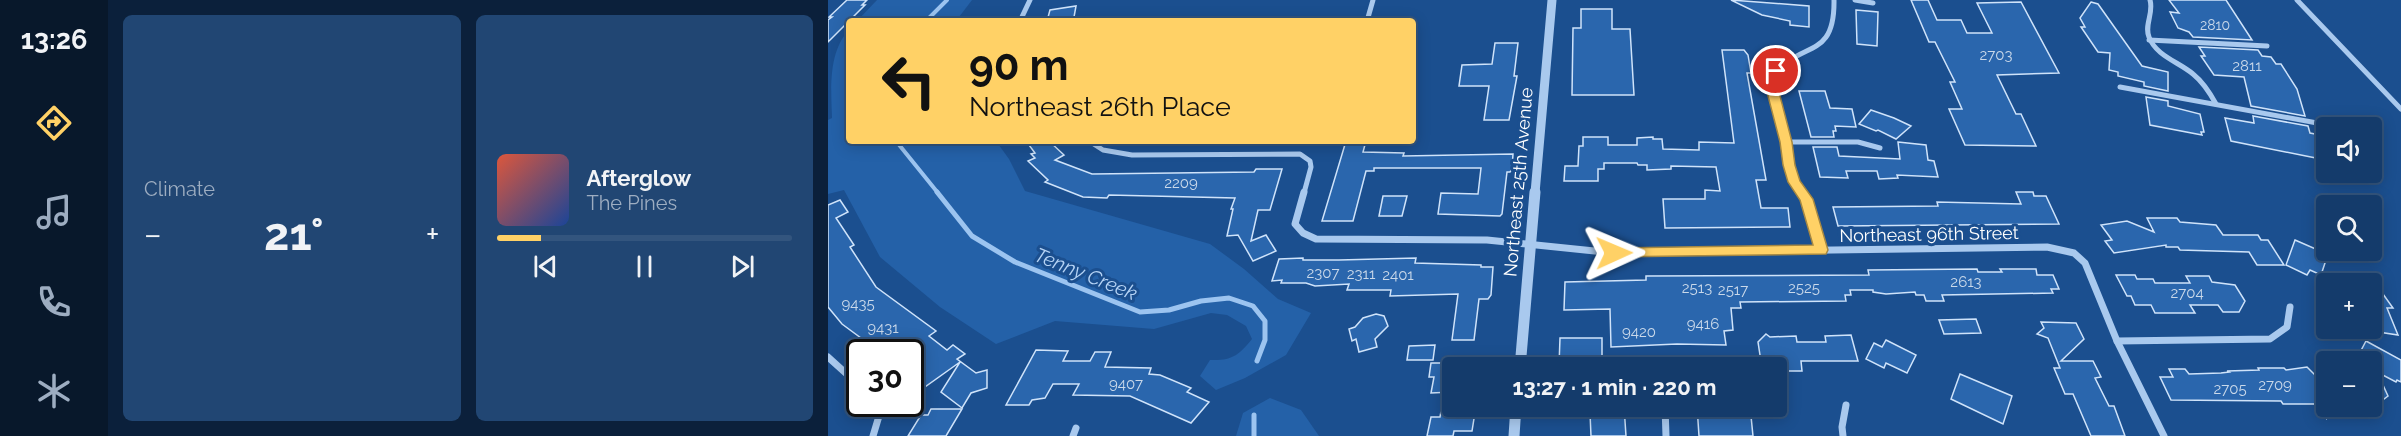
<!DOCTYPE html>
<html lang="en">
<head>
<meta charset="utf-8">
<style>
  :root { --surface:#143b6b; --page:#214673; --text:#f1f3f6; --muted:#9dadc1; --line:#33557e; --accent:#ffd166 }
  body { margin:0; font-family:Raleway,sans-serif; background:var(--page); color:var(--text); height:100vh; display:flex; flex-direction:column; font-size:22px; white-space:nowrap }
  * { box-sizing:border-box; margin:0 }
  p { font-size:20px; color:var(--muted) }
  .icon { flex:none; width:33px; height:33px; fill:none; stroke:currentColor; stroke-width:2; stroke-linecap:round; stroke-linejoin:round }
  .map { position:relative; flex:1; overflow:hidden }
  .panel { display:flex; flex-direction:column; gap:15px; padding:15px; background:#0b203b; width:720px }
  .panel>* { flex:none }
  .guide { position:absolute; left:18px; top:18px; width:570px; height:126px; border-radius:6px; box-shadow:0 3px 15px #0003,0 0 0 2px var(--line); background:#ffd166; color:#111; overflow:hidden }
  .fabs { position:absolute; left:1488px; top:117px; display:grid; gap:12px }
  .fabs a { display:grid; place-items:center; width:66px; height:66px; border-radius:6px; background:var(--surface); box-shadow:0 3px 15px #0003,0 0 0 2px var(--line); font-size:30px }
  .speed { position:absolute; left:18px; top:339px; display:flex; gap:12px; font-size:30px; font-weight:700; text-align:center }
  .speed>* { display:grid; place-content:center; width:78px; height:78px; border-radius:50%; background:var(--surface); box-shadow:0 3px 15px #0003,0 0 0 2px var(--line); line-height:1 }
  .speed .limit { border:3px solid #111; border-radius:9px; background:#fff; color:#111 }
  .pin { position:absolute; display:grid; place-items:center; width:51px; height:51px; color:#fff; margin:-26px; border:3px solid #fff; border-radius:50%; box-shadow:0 2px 6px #0007 }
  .me { position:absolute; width:66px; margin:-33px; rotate:89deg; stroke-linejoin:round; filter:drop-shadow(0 0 4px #0008) }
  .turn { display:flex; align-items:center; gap:21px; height:126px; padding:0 24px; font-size:27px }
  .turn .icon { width:78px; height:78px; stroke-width:2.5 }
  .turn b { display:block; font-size:42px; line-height:51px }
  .big { font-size:45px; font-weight:700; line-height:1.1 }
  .panel .tile { flex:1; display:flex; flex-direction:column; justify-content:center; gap:9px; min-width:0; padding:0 21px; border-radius:9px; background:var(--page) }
  .song { display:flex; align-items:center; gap:18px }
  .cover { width:72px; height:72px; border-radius:9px; background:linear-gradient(135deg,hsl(10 70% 55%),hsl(220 70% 35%)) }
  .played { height:6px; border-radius:3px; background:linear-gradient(90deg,var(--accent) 15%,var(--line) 15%) }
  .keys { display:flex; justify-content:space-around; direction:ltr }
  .heat { display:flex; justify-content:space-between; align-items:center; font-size:33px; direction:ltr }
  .panel .tiles { flex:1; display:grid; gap:15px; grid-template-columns:repeat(2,1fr) }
  .trip { position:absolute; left:614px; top:357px; width:345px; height:60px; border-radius:6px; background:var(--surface); box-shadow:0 3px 15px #0003,0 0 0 2px var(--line); font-weight:700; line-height:60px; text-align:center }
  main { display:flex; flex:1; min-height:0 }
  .dock { display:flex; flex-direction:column; width:108px; justify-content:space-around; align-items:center; background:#08182b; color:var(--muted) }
  .dock .icon { width:42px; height:42px }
  .dock .current { color:var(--accent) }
  .dock b { font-size:27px; color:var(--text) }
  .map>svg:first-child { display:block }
  .green { fill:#2461a8 }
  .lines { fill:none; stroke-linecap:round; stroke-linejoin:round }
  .stream-far1 { stroke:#9cc4f0; stroke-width:4 }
  .stream { stroke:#9cc4f0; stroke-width:5 }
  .building { fill:#2a66ad; stroke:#cfe3fa; stroke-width:1.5 }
  .minor-far1 { stroke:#a9c9ee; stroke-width:5 }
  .minor { stroke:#a9c9ee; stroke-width:7 }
  .tertiary-far1 { stroke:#a9c9ee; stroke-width:9 }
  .tertiary { stroke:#a9c9ee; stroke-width:11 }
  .route { fill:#ffd166; stroke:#a68842; stroke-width:1.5 }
  .labels { text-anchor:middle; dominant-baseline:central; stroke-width:6; stroke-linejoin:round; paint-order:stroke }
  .far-number-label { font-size:14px; fill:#cad9ea }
  .number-label { font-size:15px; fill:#cad9ea }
  .street-label { font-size:18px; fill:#fff; stroke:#1b4f8f }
  .water-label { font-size:20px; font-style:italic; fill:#b5d3f5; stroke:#1b4f8f }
</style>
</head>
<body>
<main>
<nav class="dock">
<b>13:26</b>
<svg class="icon current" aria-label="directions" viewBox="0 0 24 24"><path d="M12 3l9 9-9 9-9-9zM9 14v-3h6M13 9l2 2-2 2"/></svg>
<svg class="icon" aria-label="music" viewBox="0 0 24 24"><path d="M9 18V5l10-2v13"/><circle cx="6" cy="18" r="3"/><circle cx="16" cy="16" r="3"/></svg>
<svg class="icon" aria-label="phone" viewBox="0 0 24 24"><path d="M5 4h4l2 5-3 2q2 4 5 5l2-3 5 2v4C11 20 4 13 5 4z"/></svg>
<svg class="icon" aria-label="climate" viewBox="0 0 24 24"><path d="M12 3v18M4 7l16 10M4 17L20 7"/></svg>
</nav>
<section class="panel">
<div class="tiles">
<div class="tile"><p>Climate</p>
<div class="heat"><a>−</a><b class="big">21°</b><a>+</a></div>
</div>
<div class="tile">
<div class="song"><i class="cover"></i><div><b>Afterglow</b><p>The Pines</p></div></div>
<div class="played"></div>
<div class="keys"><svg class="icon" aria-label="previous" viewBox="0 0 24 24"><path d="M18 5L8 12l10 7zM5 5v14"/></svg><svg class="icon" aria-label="pause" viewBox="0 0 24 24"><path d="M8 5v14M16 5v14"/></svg><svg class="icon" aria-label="next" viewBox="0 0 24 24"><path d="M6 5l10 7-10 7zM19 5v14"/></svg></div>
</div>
</div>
</section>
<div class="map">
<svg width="1573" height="436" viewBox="0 0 1573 436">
  <rect width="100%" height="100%" fill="#1b4f8f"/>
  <g class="green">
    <path d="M49 0H144L128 21H29Z"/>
    <path d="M21 30V141H168L181 159 197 191 382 244 416 269 450 299 483 313 458 355 417 378 388 390 372 376 382 360C404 361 411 355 424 339L418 326 399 315 383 313 326 329 227 321 168 344 112 307 52 257 16 190 0 194V120L4 118C3 89 0 52 21 30Z"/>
    <path d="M442 398 473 410 491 436H408L415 413Z"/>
  </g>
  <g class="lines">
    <g class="stream-far1">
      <path d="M98 21 119 0"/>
      <path d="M68 141 110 193"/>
    </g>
    <g class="stream">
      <path d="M109 192 144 236 187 262 312 312 341 310 373 301 401 298 425 306 437 321V340L429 361"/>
      <path d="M426 415V436"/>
    </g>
  </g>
  <g class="building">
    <path d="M19 0H39L34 5H37L0 42V20L4 17H1Z"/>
    <path d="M903 0 981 6V27L962 25V21L934 15Z"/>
    <path d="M1083 0H1100L1109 20H1133L1139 33H1164L1149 3 1193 2 1231 73 1169 75 1188 114H1193L1208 146 1137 145 1121 109H1134L1122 82H1127L1107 42H1101Z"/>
    <path d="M1341 0H1398L1424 40 1365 37 1361 32 1350 28 1342 12 1351 13Z"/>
    <path d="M1263 2 1270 4 1314 66 1340 72V91L1316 86V82L1290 76V72L1281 70 1282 53 1270 52 1253 27H1257L1252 18Z"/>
    <path d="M248 6 246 17 239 18 240 21H219L222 10Z"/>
    <path d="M753 9H784V29H802L806 95H744L745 28H753Z"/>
    <path d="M1028 10 1050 12 1049 46 1029 44Z"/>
    <path d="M667 43H690L686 76H689L681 120H656L661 86H631L634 65 664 64Z"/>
    <path d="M1371 47 1430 50 1434 56 1443 57 1448 64H1453L1469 89 1477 116 1423 106 1416 77 1386 75 1373 56H1377Z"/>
    <path d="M894 50H916L920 55 923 73H919L938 180H928L933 208H960L962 227 837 228 835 199H877V190L892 191 888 167 843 166V169L819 170V165H810L809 163H776V169H770V181H736L737 166H750L751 146H755V137H780V145H809V138L825 137V139H834L835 149 871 150V142L906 143Z"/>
    <path d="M971 91H997L1002 108 1024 109 1028 127 1007 126 1008 131H1005L1006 137H983Z"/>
    <path d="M1318 97 1340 101V106L1372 114 1376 132H1373L1374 135 1322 125Z"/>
    <path d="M1043 110 1066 118 1083 126 1068 139 1050 130 1048 131 1031 124Z"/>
    <path d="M1425 116 1480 126 1482 133 1498 136V160L1403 141 1397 118 1426 123Z"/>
    <path d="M198 141H221L236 155 227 160 264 174 426 172 428 169H454L442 210H430L423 241 438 235 448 251 425 261 410 235 399 236 405 209H403L407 198 281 195 279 198 255 197 217 182 220 180 200 161 207 158 203 154 207 153Z"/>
    <path d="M518 141H538L535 152 576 153 575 156 685 154 684 169 682 172H679L674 214 672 216 610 214 613 193 650 194 653 168H546V171H538L525 221H494Z"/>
    <path d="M1070 142 1098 145 1100 160 1106 161 1110 177 1069 175 1070 178 1051 179 1049 171H1018L1020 178 992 177 985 147H1009L1011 156 1072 159Z"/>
    <path d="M1188 192H1205L1206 196H1218L1231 224 1010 226 1005 207 1110 206 1109 202 1193 204Z"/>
    <path d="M555 196H579L574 216H551Z"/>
    <path d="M12 200 20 212 8 218 26 245 22 247 48 287 108 331 101 336 119 350 125 345 137 354 129 359 148 373 159 370V388L143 393 134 408 113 392 132 362 94 389 82 379V352H52L14 324 0 307V205Z"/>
    <path d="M1319 218H1349L1352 222 1388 225 1395 235H1430L1433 240H1440L1456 265H1429L1421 252 1352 250 1350 247H1338V245L1286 253 1277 241 1284 240 1273 225 1299 221 1326 232Z"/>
    <path d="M1467 240 1490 250V257L1498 260 1493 275 1482 270 1479 275 1458 265Z"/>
    <path d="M475 258V260H511L588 258 587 263 653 265V267H665L663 295 660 299H651L646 340H624L630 294 562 296 563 290H519L521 284 487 286 478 283H453L454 280 444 281 451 259Z"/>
    <path d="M1149 269 1150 272H1174L1172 269H1208L1209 275H1225L1231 289H1223L1225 293 1114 295 1116 301H1098L1096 295H1088L1087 292 1058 294 1045 292V290H1022L1023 295H1017L1018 301 912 302 913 308H903L905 330 896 331 898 345 849 344 783 347 782 309 736 310 737 282 818 280V276L1041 275 1040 270Z"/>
    <path d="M1288 275H1307L1309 279H1325L1327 283H1362L1358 276H1381L1384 282 1407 285 1417 301 1411 312H1395L1390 305H1362L1367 313H1327L1323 305H1307L1303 296H1299Z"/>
    <path d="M1544 294H1555L1565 308H1559L1570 335 1544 331Z"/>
    <path d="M548 314 556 316 560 326 547 339 549 347 531 352 528 339 524 341 521 329 527 327 535 318Z"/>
    <path d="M1148 319 1153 333 1116 334 1111 320Z"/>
    <path d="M1213 322 1248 323 1256 339 1233 361H1265L1273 377 1267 378 1281 406H1286L1297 436H1263L1245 394H1237L1226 368H1232L1220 338 1209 334 1216 328Z"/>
    <path d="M938 334 942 337 968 336 969 342H998L997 336 1023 335 1030 361H973L974 371H957L956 368H934L930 342Z"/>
    <path d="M732 338H774V368L731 366Z"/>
    <path d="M1058 340 1088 355 1079 373 1058 363 1056 368 1038 359 1046 343 1054 347Z"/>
    <path d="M1538 341 1573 360V382L1569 380 1568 382 1549 372 1560 396 1544 408V362H1527Z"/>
    <path d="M607 345 605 360H579L581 346Z"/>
    <path d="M208 350 240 351 235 361H262L267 352H283L277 367 323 368 321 374 332 375 363 388 359 392 381 402 363 423 302 396 245 395 251 384H225L217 398 204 400 201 405H178Z"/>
    <path d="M603 363H624V392L603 393 606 377H601Z"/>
    <path d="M1479 367 1487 375 1498 374V418L1488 404H1455L1453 401 1343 400 1332 377H1345L1341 369H1357L1361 374 1393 373 1401 372 1399 371 1431 370 1430 368H1456L1458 370Z"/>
    <path d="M1132 374 1184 396 1175 424 1123 399Z"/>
    <path d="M614 406H648L644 431H626L625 436H599L603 417H612Z"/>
    <path d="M775 406H796L798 436H763L762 413 774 412Z"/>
    <path d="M869 406H922L925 436H871Z"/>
    <path d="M103 409H134L118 436H80L93 415H100Z"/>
  </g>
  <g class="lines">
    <g class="minor-far1">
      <path d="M1027 0 1045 3"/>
      <path d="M1322 0C1326 13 1316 25 1321 37 1328 56 1351 62 1365 74 1375 82 1382 93 1388 104"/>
      <path d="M1469 0 1573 109"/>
      <path d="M192 21 202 0"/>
      <path d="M539 21 545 0"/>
      <path d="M1321 40 1439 46"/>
      <path d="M1292 87 1500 125"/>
      <path d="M261 141 275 150 304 155 472 154 482 161 483 167 476 193"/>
      <path d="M958 142H1030L1052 148"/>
      <path d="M975 193C954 166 951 115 945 81 967 37 1007 65 1006 0"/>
    </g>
    <g class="minor">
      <path d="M476 192 467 224 475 233 488 239 659 240 786 253 1219 247 1246 253 1257 263 1289 341 1336 436"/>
      <path d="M973 192 979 199 993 250"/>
      <path d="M1289 341 1442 339 1459 327 1462 307"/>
      <path d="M0 357 32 386"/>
      <path d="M796 366 880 364"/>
      <path d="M837 406 838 436"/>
      <path d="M45 436 51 416 49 404"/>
      <path d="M245 436 248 428"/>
      <path d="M1015 436 1014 427 1018 405"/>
    </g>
    <path class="tertiary-far1" d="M707 193 724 0"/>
    <g class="tertiary">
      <path d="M692 368 707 192"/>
      <path d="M686 436 688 406"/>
    </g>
  </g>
  <path class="route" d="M948 68 954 71 951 81 952 96 964 142 967 165 972 181 985 199 1000 250 998 254 781 257 779 253 786 248 985 245 972 200 960 182 955 165 952 142 940 96 939 81 944 69Z"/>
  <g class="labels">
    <g class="far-number-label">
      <text x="1387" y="25">2810</text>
    </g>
    <g class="number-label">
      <text x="1168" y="55">2703</text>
      <text x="1419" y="66">2811</text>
      <text x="353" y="183">2209</text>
      <text x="495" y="273">2307</text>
      <text x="533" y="274">2311</text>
      <text x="570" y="275">2401</text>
      <text x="1138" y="282">2613</text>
      <text x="869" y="288">2513</text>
      <text x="976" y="288">2525</text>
      <text x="905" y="290">2517</text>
      <text x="1359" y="293">2704</text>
      <text x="30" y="304">9435</text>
      <text x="875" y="324">9416</text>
      <text x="55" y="328">9431</text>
      <text x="811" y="332">9420</text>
      <text x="298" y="384">9407</text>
      <text x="1447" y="385">2709</text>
      <text x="1402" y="389">2705</text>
    </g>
    <g class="street-label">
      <text transform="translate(690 182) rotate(-85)">Northeast 25th Avenue</text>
      <text transform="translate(1101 234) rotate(-1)">Northeast 96th Street</text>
    </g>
    <g class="water-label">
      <text transform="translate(258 274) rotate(22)">Tenny Creek</text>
    </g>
  </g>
</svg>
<div class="fabs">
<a><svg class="icon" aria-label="sound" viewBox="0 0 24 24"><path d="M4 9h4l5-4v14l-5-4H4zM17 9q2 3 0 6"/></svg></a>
<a><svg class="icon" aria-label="search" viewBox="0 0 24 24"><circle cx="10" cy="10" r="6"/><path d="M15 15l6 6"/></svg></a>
<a>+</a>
<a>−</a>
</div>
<div class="speed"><div class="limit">30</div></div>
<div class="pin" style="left:948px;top:71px;background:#d93025"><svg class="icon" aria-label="arrive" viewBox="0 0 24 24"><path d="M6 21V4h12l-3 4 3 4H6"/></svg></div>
<svg class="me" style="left:786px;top:253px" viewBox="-20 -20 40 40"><path d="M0-17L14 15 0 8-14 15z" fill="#ffd166" stroke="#fff" stroke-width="4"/></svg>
<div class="trip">13:27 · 1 min · 220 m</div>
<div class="guide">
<div class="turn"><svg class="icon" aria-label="left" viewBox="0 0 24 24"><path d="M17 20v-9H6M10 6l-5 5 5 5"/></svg><div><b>90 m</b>Northeast 26th Place</div></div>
</div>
</div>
</main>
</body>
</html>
